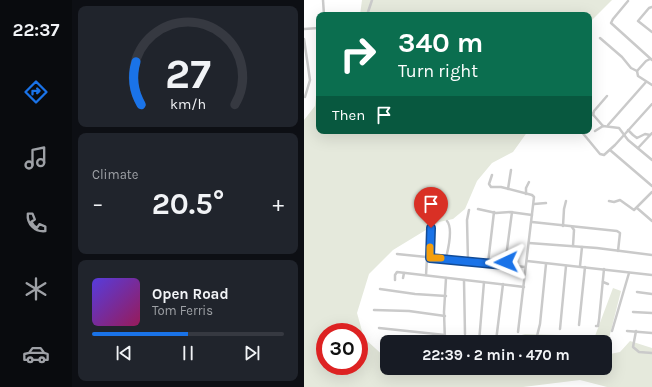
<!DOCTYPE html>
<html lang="en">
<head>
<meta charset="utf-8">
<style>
  :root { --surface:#171b24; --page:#20242c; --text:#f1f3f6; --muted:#9ea1a6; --line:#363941; --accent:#1a73e8 }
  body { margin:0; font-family:Karla,sans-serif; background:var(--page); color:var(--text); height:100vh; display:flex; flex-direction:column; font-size:15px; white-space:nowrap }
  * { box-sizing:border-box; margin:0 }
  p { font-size:13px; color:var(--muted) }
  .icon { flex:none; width:22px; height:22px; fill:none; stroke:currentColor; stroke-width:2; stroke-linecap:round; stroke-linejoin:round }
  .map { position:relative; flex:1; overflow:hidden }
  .side { display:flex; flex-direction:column; gap:6px; padding:6px; background:#0d0f14; width:232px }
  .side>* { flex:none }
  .guide { position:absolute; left:12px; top:12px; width:276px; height:122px; border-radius:8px; box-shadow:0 4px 16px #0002; background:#0b6e4f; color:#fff; overflow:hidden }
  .speed { position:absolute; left:12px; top:323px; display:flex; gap:8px; font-size:20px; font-weight:700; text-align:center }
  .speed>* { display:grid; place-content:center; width:52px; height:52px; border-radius:50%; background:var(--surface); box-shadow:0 4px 16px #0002; line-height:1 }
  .speed .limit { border:6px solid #d22; background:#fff; color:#111 }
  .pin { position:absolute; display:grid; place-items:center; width:34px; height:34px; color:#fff; margin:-41px -17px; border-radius:50% 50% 50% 0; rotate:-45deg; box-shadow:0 0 4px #0007 }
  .pin .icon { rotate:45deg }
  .me { position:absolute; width:44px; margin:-22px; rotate:268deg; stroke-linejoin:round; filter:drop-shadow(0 0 3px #0008) }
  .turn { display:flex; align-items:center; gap:14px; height:84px; padding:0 16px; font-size:18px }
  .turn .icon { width:52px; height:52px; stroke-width:2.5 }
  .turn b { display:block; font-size:28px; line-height:34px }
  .then { display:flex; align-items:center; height:38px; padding:0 16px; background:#0003; gap:8px; font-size:15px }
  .big { font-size:30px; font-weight:700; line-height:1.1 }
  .side .widget { flex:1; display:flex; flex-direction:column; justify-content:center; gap:6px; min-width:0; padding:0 14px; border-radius:8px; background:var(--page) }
  .side .dial { align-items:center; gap:0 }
  .dial svg { height:104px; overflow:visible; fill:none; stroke:var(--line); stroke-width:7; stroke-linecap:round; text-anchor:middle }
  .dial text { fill:var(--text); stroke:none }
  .song { display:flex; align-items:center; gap:12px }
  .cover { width:48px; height:48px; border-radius:6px; background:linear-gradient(135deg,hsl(250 70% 55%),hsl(330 70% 35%)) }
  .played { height:4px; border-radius:2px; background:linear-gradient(90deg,var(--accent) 50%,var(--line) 50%) }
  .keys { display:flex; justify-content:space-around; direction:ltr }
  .heat { display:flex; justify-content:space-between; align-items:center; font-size:22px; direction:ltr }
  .trip { position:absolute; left:76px; top:335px; width:232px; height:40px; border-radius:8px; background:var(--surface); box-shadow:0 4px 16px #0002; font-weight:700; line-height:40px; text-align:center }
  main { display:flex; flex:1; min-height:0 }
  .tabs { display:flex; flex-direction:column; width:72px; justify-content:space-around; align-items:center; background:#090b0e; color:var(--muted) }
  .tabs .icon { width:28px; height:28px }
  .tabs .active { color:var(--accent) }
  .tabs b { font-size:18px; color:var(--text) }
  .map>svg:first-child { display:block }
  .green { fill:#e5e9dc; fill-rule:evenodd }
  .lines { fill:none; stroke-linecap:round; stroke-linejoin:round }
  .minor { stroke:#cacaca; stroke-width:2.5 }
  .route-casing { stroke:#114b97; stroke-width:10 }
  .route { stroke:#1a73e8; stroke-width:7 }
  .slow { stroke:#f59e0b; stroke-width:7 }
</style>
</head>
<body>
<main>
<nav class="tabs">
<b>22:37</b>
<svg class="icon active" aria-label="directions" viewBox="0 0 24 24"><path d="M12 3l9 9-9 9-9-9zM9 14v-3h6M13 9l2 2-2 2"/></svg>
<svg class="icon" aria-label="music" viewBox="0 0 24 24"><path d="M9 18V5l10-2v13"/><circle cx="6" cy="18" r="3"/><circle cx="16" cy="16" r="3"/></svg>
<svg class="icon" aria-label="phone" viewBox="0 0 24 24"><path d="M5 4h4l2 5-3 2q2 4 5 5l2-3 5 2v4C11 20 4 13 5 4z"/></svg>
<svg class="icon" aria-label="climate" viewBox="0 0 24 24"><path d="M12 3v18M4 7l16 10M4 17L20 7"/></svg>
<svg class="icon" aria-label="car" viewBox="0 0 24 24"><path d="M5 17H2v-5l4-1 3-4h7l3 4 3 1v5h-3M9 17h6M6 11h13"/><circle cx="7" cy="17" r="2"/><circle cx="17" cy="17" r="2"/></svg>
</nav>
<section class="side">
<div class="widget dial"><svg viewBox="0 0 100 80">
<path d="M14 69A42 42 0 1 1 86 69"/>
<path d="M14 69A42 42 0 0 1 10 36" stroke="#1a73e8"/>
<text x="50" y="56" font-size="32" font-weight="700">27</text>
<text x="50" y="72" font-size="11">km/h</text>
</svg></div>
<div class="widget"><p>Climate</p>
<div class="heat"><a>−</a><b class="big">20.5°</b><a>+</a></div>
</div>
<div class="widget">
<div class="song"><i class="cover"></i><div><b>Open Road</b><p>Tom Ferris</p></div></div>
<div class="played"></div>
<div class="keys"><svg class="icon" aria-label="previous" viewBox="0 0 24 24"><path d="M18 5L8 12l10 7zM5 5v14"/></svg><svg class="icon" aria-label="pause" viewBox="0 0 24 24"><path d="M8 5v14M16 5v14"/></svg><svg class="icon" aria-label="next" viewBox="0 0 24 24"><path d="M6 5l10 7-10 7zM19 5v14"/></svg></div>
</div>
</section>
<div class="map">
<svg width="348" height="387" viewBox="0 0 348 387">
  <rect width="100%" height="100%" fill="#fff"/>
  <g class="green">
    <path d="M58 0H308L286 22 285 26V15H56Z"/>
    <path d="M15 72V131H224L209 152 188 163 173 181 161 209 149 219 135 222 89 250 65 274 53 313 60 338 83 359V368H93L96 371H112L118 368H301V355L316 352 326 341 348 348V387H303L276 380 219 387H0V120L11 106ZM21 332H55V366H21Z"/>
    <path d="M309 288 317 291 301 354V342H192L221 334 291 336Z"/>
  </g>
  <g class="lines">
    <g class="minor">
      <path d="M19 0 20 15"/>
      <path d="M324 1 309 19 307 23 348 60"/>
      <path d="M348 7 345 8 334 21 348 32"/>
      <path d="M63 15 68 0"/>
      <path d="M0 29 15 28"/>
      <path d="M296 38 318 57 327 68 333 71 334 76 348 85"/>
      <path d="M0 39 6 80 1 97"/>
      <path d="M333 71 342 61 346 59"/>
      <path d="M285 110 299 126"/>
      <path d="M289 115 290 111 303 96"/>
      <path d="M304 125 342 82"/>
      <path d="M324 130 329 135 333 138 341 134 346 135"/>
      <path d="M277 131 296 154 300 155 311 145 348 104"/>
      <path d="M291 131 299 126 315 128 324 140 348 160"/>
      <path d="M334 148 348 133"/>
      <path d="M306 150 348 186"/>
      <path d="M188 175 185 184 187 187H197L228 195 230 197 214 332"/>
      <path d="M204 189 207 170"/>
      <path d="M222 194V188L225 182"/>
      <path d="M305 201 310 202 316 200 330 210 348 192"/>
      <path d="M230 204 242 203"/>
      <path d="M333 208 348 221"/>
      <path d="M174 209 192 213 206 212 228 215"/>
      <path d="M228 222 313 231 316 233 314 251"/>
      <path d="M259 226 260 209 262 201"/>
      <path d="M268 227 270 230 269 246"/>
      <path d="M225 243 293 248 348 255"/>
      <path d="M93 254 221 267"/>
      <path d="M126 258 127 228"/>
      <path d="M142 258C144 250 149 228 143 221"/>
      <path d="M164 261 163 220 165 210"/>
      <path d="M223 261 348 275"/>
      <path d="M184 263 190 212"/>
      <path d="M202 265V257L208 212"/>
      <path d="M276 266 278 247"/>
      <path d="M122 275 123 258"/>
      <path d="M99 278 100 273"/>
      <path d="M91 280V275L93 272 220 287"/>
      <path d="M160 280 161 334"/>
      <path d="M299 282 304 284"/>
      <path d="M76 289 111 294 142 296"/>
      <path d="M333 292 348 294"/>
      <path d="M70 310 105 311 141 316"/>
      <path d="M329 312 348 313"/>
      <path d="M275 325 281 267"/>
      <path d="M292 326H294L295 320 300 269"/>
      <path d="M75 328 141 335"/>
      <path d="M256 329 262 266"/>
      <path d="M308 331 325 273"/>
      <path d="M323 331 348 333"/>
      <path d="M332 331 329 347 335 352 348 353"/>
      <path d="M233 336 236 324 242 264"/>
      <path d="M192 341 199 284"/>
      <path d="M141 342 140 312 142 278"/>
      <path d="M175 342 180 282"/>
    </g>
  </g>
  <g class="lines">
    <g class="route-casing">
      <path id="route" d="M127 228 126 258 200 265H202V262"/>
    </g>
    <use href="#route" class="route"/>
    <path class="slow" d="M126 247V258H137"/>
  </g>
</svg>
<div class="speed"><div class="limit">30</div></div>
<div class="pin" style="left:127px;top:228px;background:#d93025"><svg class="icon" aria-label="arrive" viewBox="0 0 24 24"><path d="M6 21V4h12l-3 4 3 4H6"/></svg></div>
<svg class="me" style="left:202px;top:262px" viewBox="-20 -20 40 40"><path d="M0-17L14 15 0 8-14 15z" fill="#1a73e8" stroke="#fff" stroke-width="4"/></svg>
<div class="trip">22:39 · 2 min · 470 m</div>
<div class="guide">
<div class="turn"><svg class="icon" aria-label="right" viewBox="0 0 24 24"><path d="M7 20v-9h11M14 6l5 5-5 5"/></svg><div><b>340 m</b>Turn right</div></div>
<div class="then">Then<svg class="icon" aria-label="arrive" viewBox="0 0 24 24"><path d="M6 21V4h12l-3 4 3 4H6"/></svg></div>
</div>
</div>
</main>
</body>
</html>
